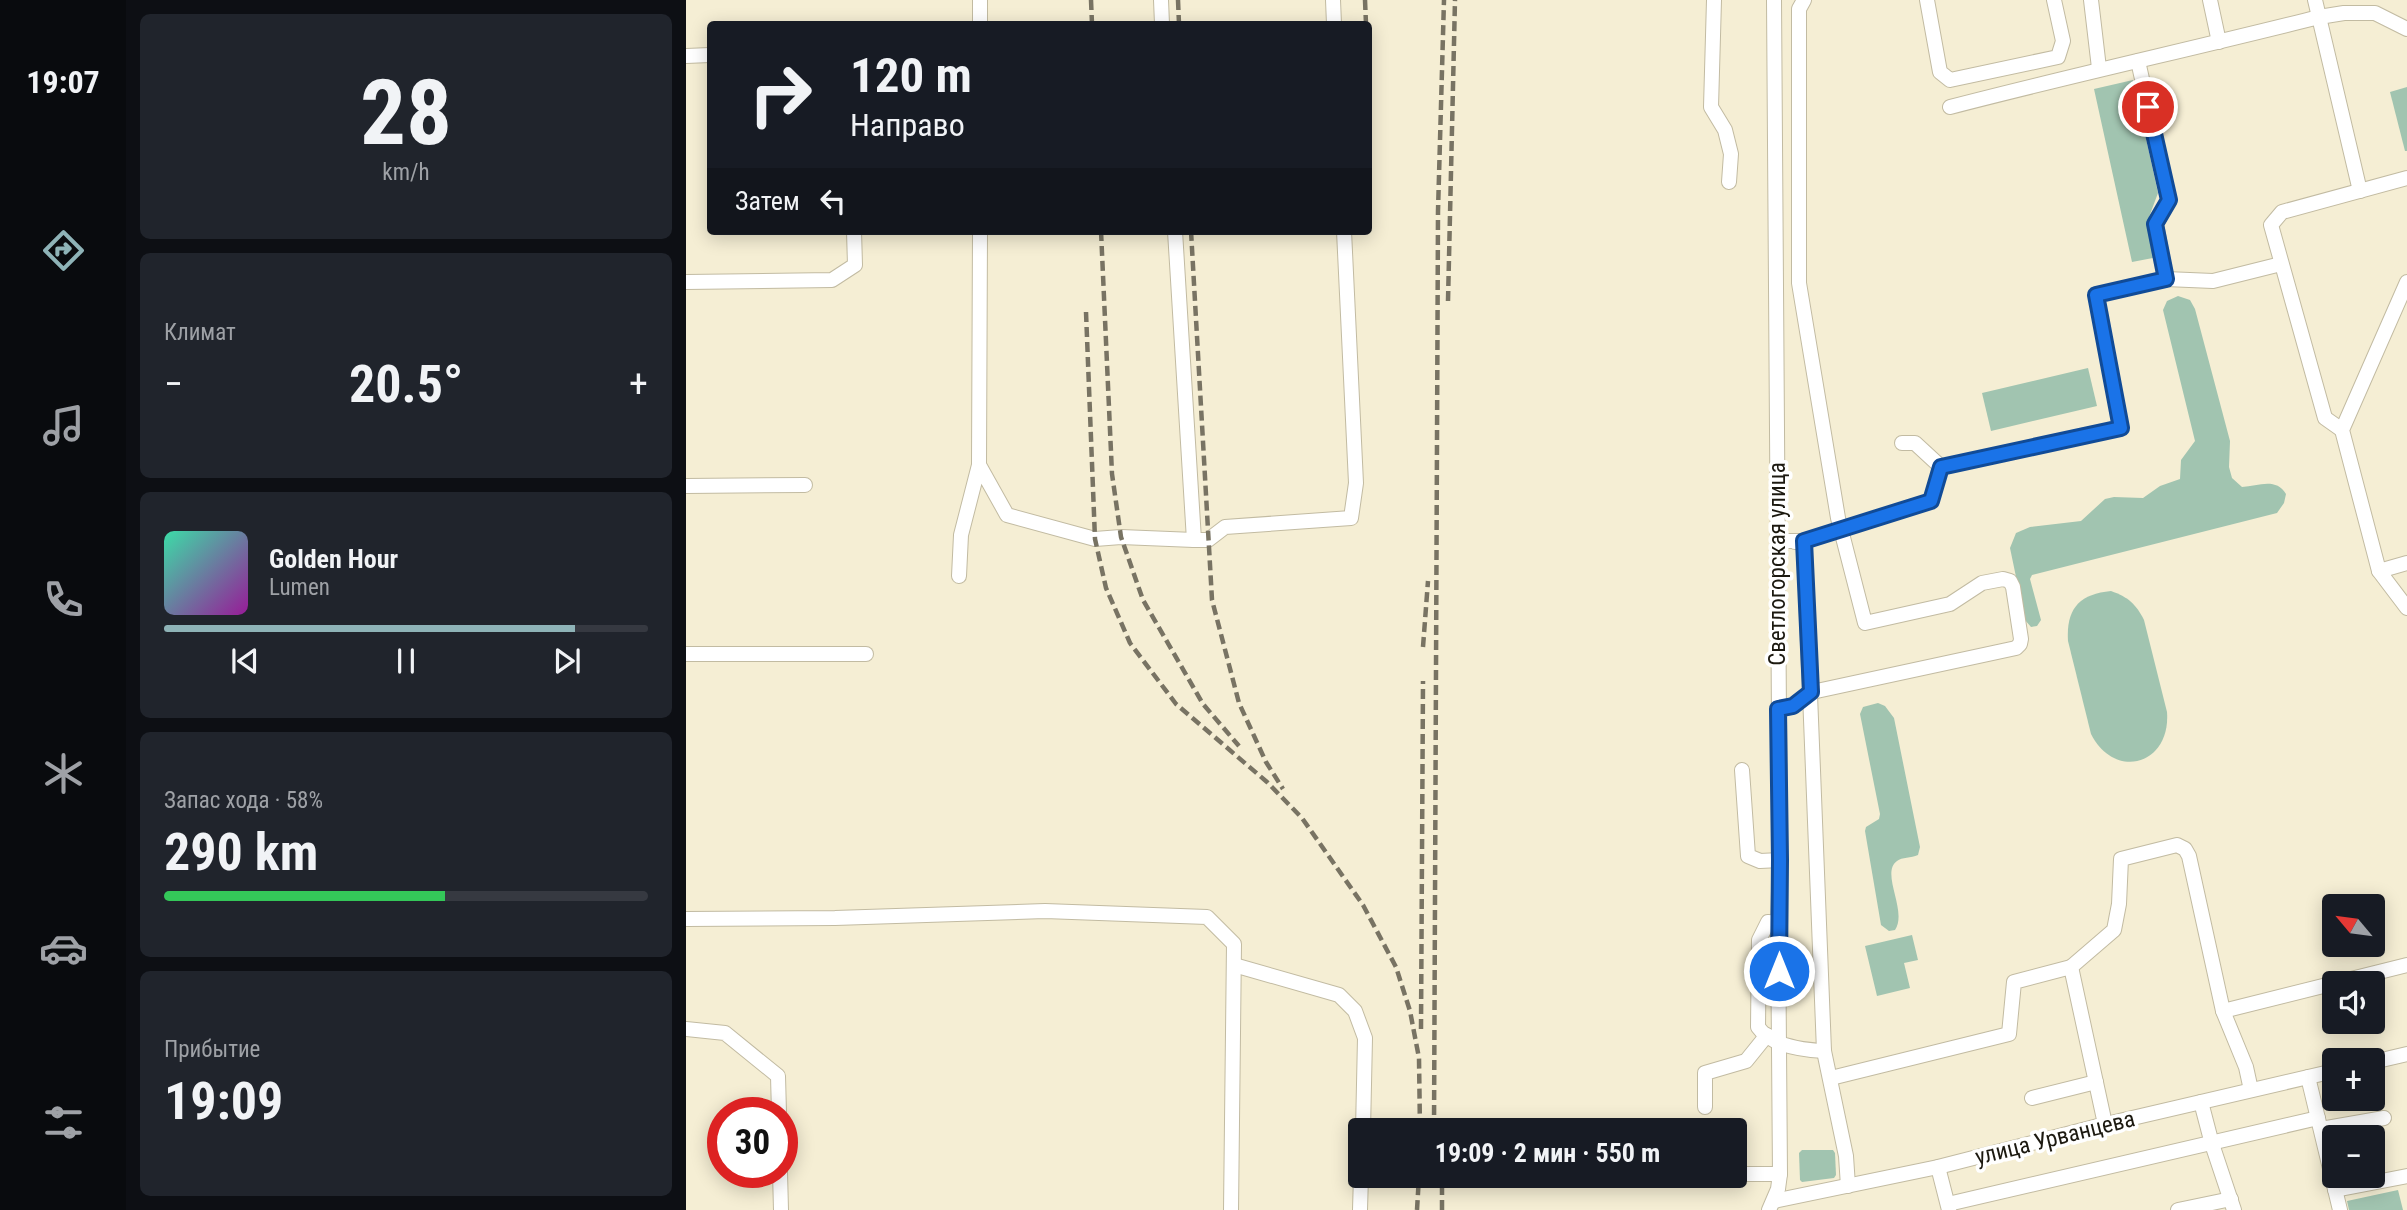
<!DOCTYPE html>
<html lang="ru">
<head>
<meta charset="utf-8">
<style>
  :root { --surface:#171b24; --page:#20242c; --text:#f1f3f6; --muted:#9ea1a6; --line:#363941; --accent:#8eb3b7 }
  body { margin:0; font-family:"Roboto Condensed",sans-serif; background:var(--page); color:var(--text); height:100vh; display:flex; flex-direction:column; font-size:26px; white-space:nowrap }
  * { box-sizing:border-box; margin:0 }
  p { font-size:23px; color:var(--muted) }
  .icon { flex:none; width:38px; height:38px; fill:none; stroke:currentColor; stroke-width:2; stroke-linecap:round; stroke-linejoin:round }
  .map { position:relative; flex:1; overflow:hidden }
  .side { display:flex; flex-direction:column; gap:14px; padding:14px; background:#0d0f14; width:560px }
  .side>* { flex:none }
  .top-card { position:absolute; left:21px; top:21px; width:665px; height:214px; border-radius:7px; box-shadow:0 4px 18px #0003; background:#171b24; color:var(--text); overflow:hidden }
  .needle { width:46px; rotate:299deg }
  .tools { position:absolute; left:1636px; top:894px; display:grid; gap:14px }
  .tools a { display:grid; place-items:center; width:63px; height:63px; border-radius:7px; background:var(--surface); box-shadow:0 4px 18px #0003; font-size:35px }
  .speed { position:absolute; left:21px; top:1097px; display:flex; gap:14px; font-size:35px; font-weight:700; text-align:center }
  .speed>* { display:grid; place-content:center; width:91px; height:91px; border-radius:50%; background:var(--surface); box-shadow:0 4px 18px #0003; line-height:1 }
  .speed .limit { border:10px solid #d22; background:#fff; color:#111 }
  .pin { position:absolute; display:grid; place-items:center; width:60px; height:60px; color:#fff; margin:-30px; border:4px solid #fff; border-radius:50%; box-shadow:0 2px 7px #0007 }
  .me { position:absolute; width:77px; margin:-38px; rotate:0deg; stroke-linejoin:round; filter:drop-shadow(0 0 5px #0008) }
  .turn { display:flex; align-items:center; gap:24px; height:147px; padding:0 28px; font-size:32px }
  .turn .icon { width:91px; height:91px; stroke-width:2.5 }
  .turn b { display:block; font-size:49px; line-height:60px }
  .then { display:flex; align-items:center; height:66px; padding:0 28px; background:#0003; gap:14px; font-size:26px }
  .big { font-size:52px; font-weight:700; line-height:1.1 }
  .side .tile { flex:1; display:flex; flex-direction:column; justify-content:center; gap:10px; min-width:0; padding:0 24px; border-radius:10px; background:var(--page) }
  .side .dial { align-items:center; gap:0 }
  .dial b { font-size:91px; line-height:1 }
  .song { display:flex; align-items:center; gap:21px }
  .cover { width:84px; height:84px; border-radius:10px; background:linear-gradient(135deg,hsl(160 70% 55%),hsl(300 70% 35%)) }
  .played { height:7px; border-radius:4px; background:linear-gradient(90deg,var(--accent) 85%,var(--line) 85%) }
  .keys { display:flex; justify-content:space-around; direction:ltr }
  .heat { display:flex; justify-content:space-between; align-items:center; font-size:38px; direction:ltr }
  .charge { height:10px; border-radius:5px; background:linear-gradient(90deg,#34c759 58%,var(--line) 0) }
  .trip { position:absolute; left:662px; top:1118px; width:399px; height:70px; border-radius:7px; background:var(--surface); box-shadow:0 4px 18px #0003; font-weight:700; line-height:70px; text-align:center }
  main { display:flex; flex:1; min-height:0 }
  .tabs { display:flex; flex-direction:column; width:126px; justify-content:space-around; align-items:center; background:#090b0e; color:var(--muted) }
  .tabs .icon { width:49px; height:49px }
  .tabs .current { color:var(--accent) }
  .tabs b { font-size:32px; color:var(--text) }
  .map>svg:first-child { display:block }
  .green { fill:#a1c4b0 }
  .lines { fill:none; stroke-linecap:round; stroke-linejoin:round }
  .minor-casing { stroke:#c2bba2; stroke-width:16 }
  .minor { stroke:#fff; stroke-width:14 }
  .rail { stroke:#787363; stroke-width:4.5; stroke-dasharray:10 5; stroke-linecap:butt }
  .route-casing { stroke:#114b97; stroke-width:18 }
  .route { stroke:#1a73e8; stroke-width:12 }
  .labels { text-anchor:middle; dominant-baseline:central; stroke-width:7; stroke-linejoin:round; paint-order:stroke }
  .street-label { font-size:23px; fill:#1c1910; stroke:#fff }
</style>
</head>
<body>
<main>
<nav class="tabs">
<b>19:07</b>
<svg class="icon current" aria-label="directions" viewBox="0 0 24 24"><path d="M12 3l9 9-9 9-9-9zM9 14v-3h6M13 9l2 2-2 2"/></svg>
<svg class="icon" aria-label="music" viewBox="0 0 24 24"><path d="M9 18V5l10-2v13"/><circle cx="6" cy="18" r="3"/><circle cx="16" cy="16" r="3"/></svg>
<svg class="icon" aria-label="phone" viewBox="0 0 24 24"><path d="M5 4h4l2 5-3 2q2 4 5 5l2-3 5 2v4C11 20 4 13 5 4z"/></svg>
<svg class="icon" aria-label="climate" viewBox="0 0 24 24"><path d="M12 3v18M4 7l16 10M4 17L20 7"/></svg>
<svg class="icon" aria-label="car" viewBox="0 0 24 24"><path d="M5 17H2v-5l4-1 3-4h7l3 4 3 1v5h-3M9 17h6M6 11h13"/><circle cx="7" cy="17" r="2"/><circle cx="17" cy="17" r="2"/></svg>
<svg class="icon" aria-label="filters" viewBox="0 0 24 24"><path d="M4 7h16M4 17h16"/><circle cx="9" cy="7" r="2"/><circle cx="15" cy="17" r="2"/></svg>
</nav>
<section class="side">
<div class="tile dial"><b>28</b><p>km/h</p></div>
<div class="tile"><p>Климат</p>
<div class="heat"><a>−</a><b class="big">20.5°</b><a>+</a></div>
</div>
<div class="tile">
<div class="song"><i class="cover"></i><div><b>Golden Hour</b><p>Lumen</p></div></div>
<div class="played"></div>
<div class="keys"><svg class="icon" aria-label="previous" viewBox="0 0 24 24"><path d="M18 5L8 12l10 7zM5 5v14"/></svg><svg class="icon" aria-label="pause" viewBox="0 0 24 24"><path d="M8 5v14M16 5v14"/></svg><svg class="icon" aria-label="next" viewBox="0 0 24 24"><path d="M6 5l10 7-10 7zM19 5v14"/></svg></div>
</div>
<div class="tile"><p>Запас хода · 58%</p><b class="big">290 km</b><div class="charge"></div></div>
<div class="tile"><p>Прибытие</p><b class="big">19:09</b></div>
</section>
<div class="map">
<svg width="1721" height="1210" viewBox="0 0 1721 1210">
  <rect width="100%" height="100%" fill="#f5eed4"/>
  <g class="green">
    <path d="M1447 80 1472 193 1463 217 1472 257 1446 262 1408 89Z"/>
    <path d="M1721 87V151H1719L1704 92Z"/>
    <path d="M1492 296 1504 300 1509 309 1544 441 1543 467 1546 478 1556 487C1572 486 1590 477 1600 494L1598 503 1591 513 1346 575 1344 579 1355 620 1351 626 1345 627 1339 620 1324 548 1330 533 1344 527 1395 521 1419 499 1428 497 1457 498 1474 486 1494 479 1495 460 1509 441 1477 310 1481 301Z"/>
    <path d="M1402 368 1411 406 1305 431 1296 393Z"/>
    <path d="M1425 591C1442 597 1450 604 1458 620L1481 712C1485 765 1429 781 1405 734L1382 641C1380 609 1393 594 1425 591Z"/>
    <path d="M1192 703 1199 706 1208 718 1234 847 1232 855C1225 858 1216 857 1211 861 1194 873 1222 911 1209 930L1203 931 1195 925 1179 831 1180 827 1193 819 1194 814 1174 714 1177 707Z"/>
    <path d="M1226 935 1232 960 1218 963 1224 988 1191 996 1179 946Z"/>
    <path d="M1116 1150H1147L1149 1153 1150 1175 1148 1178 1116 1182 1114 1180 1113 1153Z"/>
    <path d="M1712 1190 1717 1210H1663L1661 1201Z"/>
  </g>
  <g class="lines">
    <g class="minor-casing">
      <g id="minor">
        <path d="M475 0 476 24"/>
        <path d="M647 0 648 24"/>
        <path d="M1028 0 1025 107 1039 130 1045 154 1043 182"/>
        <path d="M1241 0 1254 72 1264 80 1372 57 1377 41 1368 0"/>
        <path d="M1405 0 1413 68"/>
        <path d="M1524 0 1533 42"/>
        <path d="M1629 0 1674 191"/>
        <path d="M294 24V0"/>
        <path d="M0 56 24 55"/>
        <path d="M1452 61 1483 200 1470 224 1480 279"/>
        <path d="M1264 107C1387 75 1510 48 1633 17L1658 13H1689L1721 29"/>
        <path d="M489 231 508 540"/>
        <path d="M0 282 146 280 169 265 168 231"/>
        <path d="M1721 282 1656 430 1693 571 1721 608"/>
        <path d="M1656 430 1639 418 1585 225 1596 212 1721 178"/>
        <path d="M1216 443H1229L1255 467"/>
        <path d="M293 465 294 231"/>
        <path d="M0 486 119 485"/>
        <path d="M1091 541H1118L1245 501 1255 467 1435 428 1410 295 1480 279 1527 281 1595 264"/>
        <path d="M1109 542 1118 541 1138 1051 1160 1156 1162 1186"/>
        <path d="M1693 571 1721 563"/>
        <path d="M273 576 275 535 293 465 321 515 409 539 435 537 508 540H522L539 527 665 518 670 483 658 231"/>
        <path d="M0 654H180"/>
        <path d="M1092 709 1106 706 1126 692 1330 648 1334 644 1335 639 1327 587 1324 581 1317 579 1296 583 1264 604 1179 623 1152 518 1113 283V9L1118 0"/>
        <path d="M1056 770 1062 856 1074 861 1094 860"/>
        <path d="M0 919 149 918 359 911 521 917 548 944 545 1210"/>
        <path d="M1092 923 1082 922 1073 940 1072 1027C1085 1046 1116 1050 1138 1051"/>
        <path d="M548 965 653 995 669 1011 679 1038 677 1130"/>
        <path d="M1385 967 1428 930 1433 904 1435 859 1491 845 1499 849 1503 856 1537 1011 1560 1067 1565 1090"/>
        <path d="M1537 1011 1721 965"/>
        <path d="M0 1029 39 1033 92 1076 93 1113"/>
        <path d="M1687 1062 1721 1054"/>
        <path d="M1622 1077 1654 1210"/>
        <path d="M1145 1078 1323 1034 1328 982 1385 967 1419 1124"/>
        <path d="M1346 1098 1410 1082"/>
        <path d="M1515 1102 1526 1144 1548 1210"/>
        <path d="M1019 1107V1073L1060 1061 1081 1035"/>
        <path d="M1635 1129 1698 1118"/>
        <path d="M1252 1167 1263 1210"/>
        <path d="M94 1172 95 1210"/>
        <path d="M1048 1174H1094"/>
        <path d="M1649 1190 1721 1176"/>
        <path d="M1088 1201 1252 1167 1412 1126 1648 1071"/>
        <path d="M1262 1204 1632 1118"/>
        <path d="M674 1210 675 1176"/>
        <path d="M1083 1210 1092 1189 1094 1174 1092 923 1094 860 1088 0"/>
        <path d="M1492 1210 1545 1199"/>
      </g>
    </g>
    <use href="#minor" class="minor"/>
    <g class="rail">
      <path d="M405 0 406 24"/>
      <path d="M492 0 493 24"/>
      <path d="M679 0 680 24"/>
      <path d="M415 231 426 474 435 537 457 600 517 704 553 746"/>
      <path d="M505 231 526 600 553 703 580 762 597 789"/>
      <path d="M762 301 769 0"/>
      <path d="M400 312 409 539 420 588 444 643 490 704 581 782 616 818 677 905 710 967 724 1011 733 1058 734 1130"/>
      <path d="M737 647 742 581"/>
      <path d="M735 1029 737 681"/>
      <path d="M748 1130 752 211 758 0"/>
      <path d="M731 1210 733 1176"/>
      <path d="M756 1210V1176"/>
    </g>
  </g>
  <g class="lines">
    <g class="route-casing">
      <path id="route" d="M1093 971 1094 860 1092 709 1107 706 1125 692 1118 541 1245 501 1255 467 1435 428 1410 295 1480 279 1469 224 1483 200 1462 107"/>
    </g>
    <use href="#route" class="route"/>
  </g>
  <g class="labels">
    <g class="street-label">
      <text transform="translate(1091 564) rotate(-90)">Светлогорская улица</text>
      <text transform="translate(1369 1138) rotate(-14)">улица Урванцева</text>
    </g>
  </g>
</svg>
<div class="tools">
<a><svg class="needle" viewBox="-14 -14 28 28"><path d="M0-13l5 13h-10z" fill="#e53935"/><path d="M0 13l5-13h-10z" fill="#9ea1a6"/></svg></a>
<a><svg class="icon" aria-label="sound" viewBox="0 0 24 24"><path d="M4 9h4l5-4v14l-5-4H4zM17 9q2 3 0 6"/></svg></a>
<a>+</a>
<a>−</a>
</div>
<div class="speed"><div class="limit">30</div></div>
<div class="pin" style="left:1462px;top:107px;background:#d93025"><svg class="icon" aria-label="arrive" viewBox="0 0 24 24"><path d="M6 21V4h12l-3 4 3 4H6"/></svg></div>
<svg class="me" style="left:1093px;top:971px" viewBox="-20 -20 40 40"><circle r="17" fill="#1a73e8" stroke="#fff" stroke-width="3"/><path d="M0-11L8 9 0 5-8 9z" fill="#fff"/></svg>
<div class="trip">19:09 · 2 мин · 550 m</div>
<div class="top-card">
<div class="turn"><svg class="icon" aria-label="right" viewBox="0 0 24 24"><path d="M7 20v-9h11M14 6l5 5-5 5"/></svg><div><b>120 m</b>Направо</div></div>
<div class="then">Затем<svg class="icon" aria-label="left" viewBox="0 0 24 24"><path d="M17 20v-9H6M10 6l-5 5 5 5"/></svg></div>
</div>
</div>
</main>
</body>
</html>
